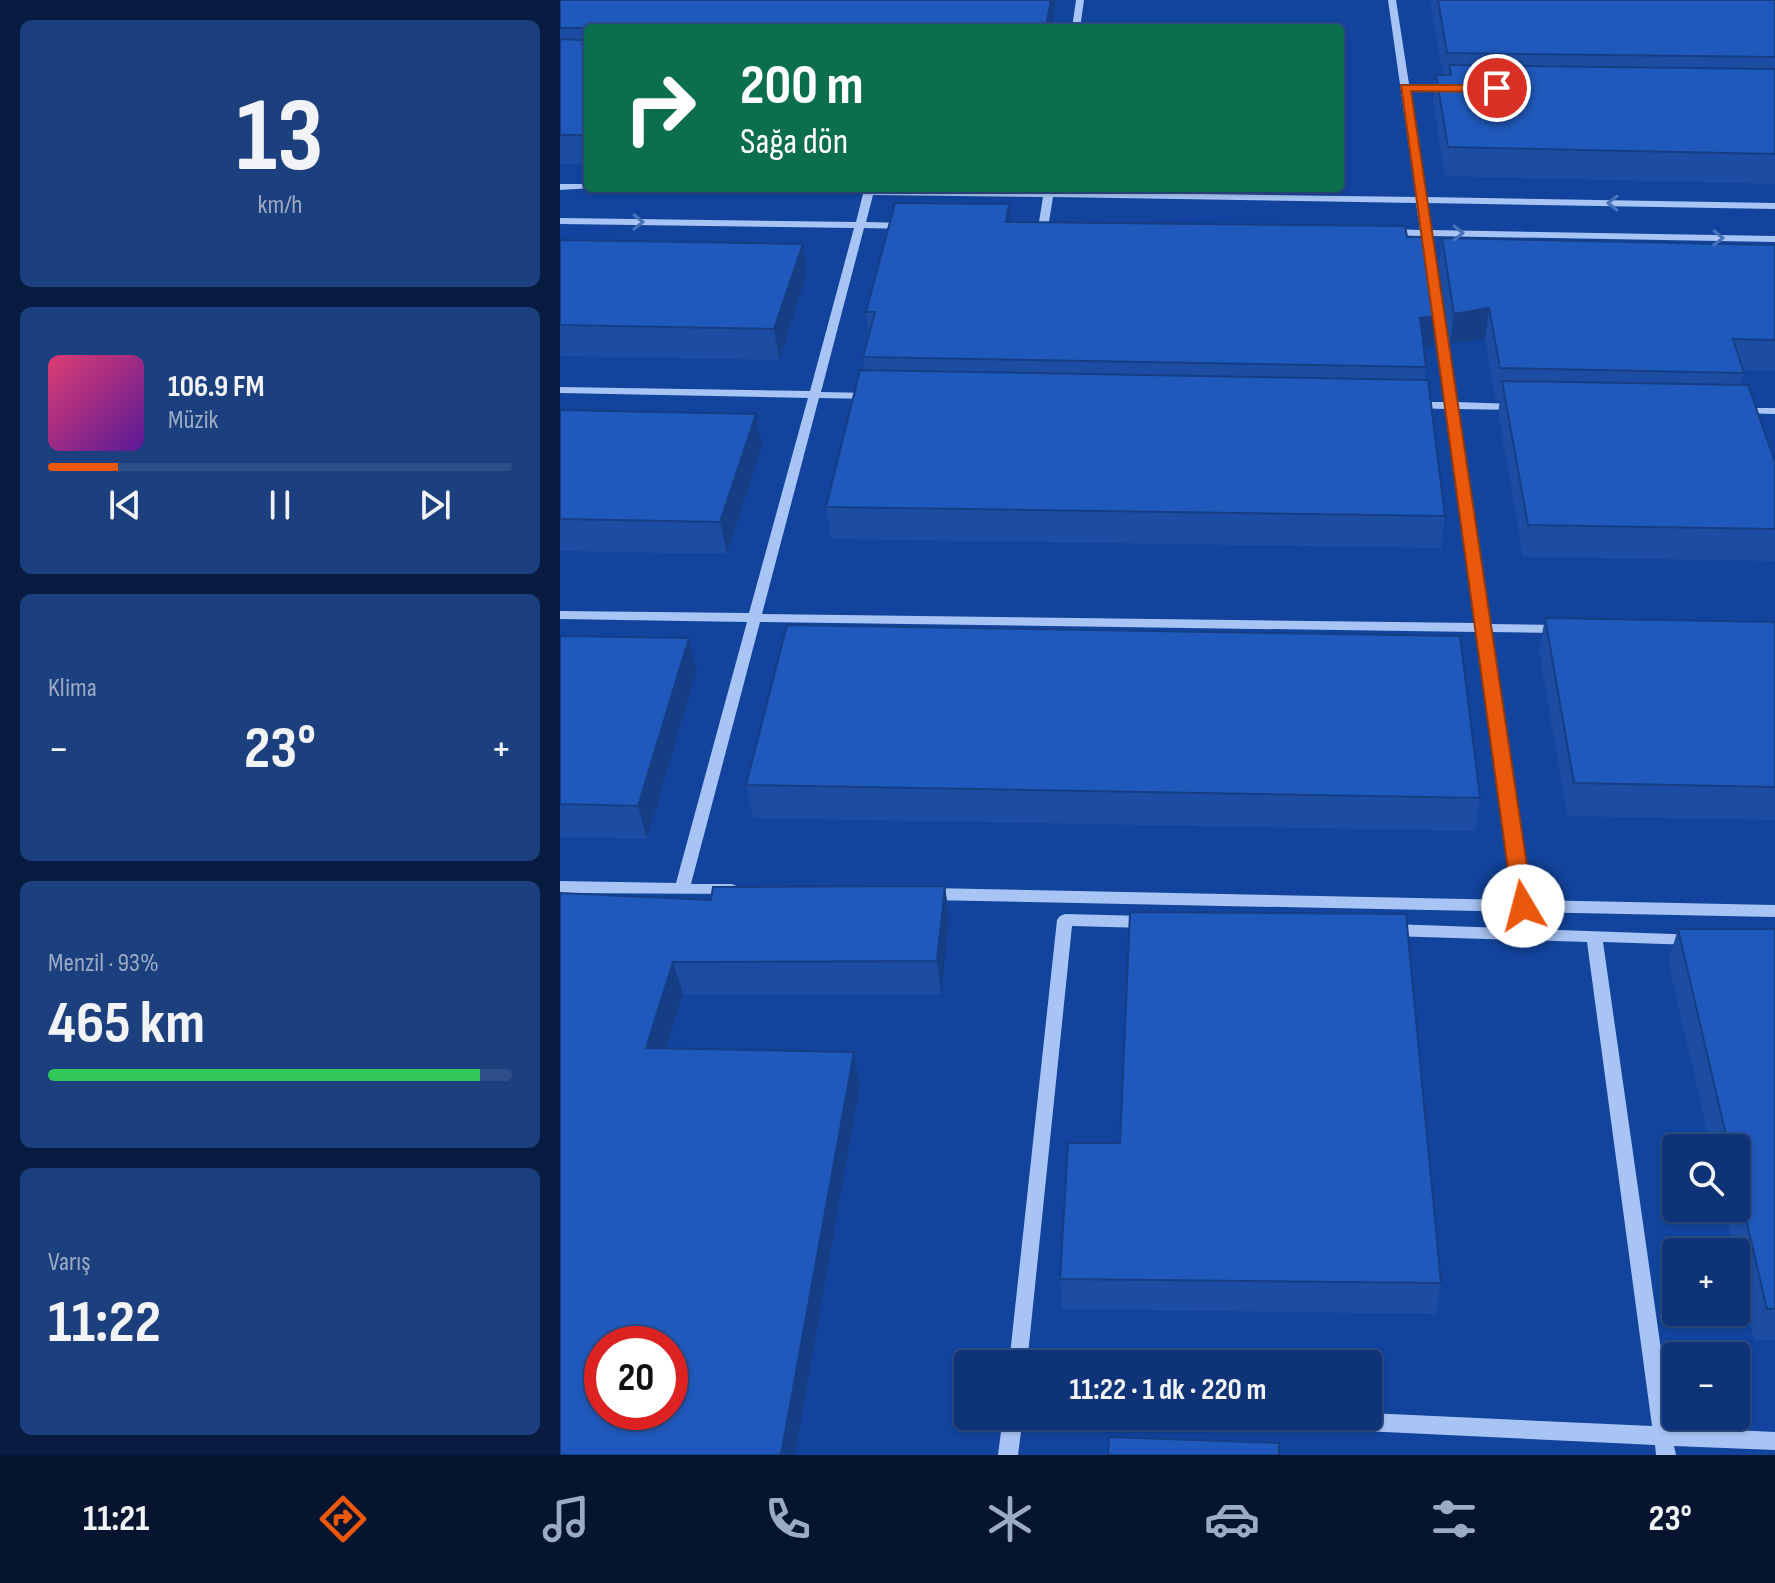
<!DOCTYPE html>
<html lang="tr">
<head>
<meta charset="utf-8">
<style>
  :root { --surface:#0e3376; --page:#1c3f7e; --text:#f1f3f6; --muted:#9baac5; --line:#2e4e88; --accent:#ea580c }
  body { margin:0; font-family:"Sofia Sans Condensed",sans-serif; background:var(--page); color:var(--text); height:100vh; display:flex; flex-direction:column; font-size:30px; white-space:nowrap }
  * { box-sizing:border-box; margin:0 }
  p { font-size:26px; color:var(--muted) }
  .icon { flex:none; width:44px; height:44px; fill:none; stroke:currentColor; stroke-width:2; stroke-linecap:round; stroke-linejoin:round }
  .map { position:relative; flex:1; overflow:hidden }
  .side { display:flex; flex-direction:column; gap:20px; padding:20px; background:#081c41; width:560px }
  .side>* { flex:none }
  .banner { position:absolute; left:24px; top:24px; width:760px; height:168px; border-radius:8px; box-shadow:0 2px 6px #0004,0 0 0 2px var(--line); background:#0b6e4f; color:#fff; overflow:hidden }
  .fabs { position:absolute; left:1102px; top:1134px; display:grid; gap:16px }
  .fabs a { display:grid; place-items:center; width:88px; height:88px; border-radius:8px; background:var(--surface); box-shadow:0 2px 6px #0004,0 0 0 2px var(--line); font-size:40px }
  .speed { position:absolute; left:24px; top:1326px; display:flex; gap:16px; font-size:40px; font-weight:700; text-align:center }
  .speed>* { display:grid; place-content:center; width:104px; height:104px; border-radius:50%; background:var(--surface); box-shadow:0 2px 6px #0004,0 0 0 2px var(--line); line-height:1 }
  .speed .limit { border:12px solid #d22; background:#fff; color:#111 }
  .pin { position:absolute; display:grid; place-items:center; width:68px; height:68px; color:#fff; margin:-34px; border:4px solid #fff; border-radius:50%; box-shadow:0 2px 8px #0007 }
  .me { position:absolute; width:88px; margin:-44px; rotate:352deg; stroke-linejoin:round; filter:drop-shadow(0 0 6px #0008) }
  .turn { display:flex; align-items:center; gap:28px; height:168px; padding:0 24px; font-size:36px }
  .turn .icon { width:104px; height:104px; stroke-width:2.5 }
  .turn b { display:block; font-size:56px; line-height:68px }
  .big { font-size:60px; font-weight:700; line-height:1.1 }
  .side .widget { flex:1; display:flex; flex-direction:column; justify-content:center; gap:12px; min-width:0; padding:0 28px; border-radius:12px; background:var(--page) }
  .side .dial { align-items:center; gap:0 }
  .dial b { font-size:104px; line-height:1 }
  .song { display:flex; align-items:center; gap:24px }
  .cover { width:96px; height:96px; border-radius:12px; background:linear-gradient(135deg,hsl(340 70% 55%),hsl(270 70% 35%)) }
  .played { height:8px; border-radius:4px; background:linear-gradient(90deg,var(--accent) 15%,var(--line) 15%) }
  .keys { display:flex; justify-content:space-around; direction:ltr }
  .heat { display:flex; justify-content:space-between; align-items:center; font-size:44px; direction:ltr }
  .charge { height:12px; border-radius:6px; background:linear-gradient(90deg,#34c759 93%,var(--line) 0) }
  .trip { position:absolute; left:394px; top:1350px; width:428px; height:80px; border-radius:8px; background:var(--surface); box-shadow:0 2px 6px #0004,0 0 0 2px var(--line); font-weight:700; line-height:80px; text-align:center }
  .tab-bar { display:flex; height:128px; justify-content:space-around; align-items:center; background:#06142f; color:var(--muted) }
  .tab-bar .icon { width:56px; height:56px }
  .tab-bar .current { color:var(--accent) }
  .tab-bar b { font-size:36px; color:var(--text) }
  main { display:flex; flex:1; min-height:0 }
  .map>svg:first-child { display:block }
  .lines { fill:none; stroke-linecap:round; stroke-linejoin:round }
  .minor { fill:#a8c4f4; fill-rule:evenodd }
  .wall { fill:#1c4da2 }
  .shaded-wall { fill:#163e84 }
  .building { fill:#2059bc; stroke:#163e84; stroke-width:2; fill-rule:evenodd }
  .oneway { stroke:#4671bb }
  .route { fill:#ea580c; stroke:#983908; stroke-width:2 }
</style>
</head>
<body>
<main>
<section class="side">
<div class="widget dial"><b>13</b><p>km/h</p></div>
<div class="widget">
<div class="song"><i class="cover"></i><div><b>106.9 FM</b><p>Müzik</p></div></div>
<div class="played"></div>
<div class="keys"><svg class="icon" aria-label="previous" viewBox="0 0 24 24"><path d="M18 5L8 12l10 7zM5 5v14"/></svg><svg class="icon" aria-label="pause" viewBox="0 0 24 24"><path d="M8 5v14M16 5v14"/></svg><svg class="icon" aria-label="next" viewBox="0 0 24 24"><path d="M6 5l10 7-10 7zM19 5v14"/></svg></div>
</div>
<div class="widget"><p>Klima</p>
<div class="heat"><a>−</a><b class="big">23°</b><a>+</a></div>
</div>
<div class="widget"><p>Menzil · 93%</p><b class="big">465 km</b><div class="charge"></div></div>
<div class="widget"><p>Varış</p><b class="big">11:22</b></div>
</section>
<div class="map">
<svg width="1215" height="1455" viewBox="0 0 1215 1455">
  <rect width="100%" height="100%" fill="#12449d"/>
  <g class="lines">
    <g class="minor">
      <path d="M516 0H524L520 28H512Z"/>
      <path d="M828 0H836L849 84 893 85 898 88 893 91 850 90 866 197 1215 203V209L866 203 870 230 1215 236V242L871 236 896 402 955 404 961 407 955 410 897 409 929 624 999 625 1006 629 999 633 930 632 970 900 1215 905V917L368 900 363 898 360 894 363 890 368 888 954 900 917 632 200 622 131 884H172L177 886 180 890 177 894 0 893V881L116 883 187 622 0 619V611L189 613 248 398 0 393V387L250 391 294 228 0 224V218L296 222 303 194 83 191 78 188H309L484 191V188H494L493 192 856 197ZM313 195 483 197 478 228 483 231 488 228 493 197 856 203 860 230 828 229 823 232 828 235 861 236 884 402H855L849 405 855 408 885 409 916 623 202 614 259 398 311 399 317 396 311 393 261 392 304 228 348 229 353 226 348 223 306 222Z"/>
      <path d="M0 184H28V188H32L0 190Z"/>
      <path d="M1179 408H1215V414L1175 413 1173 411Z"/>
      <path d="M505 914 586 916 591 918 594 922 591 926 586 928 512 926 467 1364H449L497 920 500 916Z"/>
      <path d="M831 924 1140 935 1142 939 1140 943 1134 945 1043 942 1112 1427 1215 1432V1450L1114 1446 1116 1455H1096L1095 1445 679 1425 672 1422 669 1416H808V1413L1092 1426 1027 942 831 936 826 934 823 930 826 926Z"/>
      <path d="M443 1416H463L458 1455H438Z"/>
    </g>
  </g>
  <g class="wall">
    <path d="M0 0H496L492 28H28V164H0Z"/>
    <path d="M870 0H1215V184L885 176 873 103 876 75H883Z"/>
    <path d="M450 222 847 237 877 316 873 347 864 348 866 367 865 380 885 516 881 548 271 539 266 507 305 370 303 357 309 335 306 312Z"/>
    <path d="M882 238 1215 245V371L1183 370 1184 373 1181 385 1215 462V561L963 557 938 413 940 400H935L925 339 890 344 879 268Z"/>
    <path d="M0 240 243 244 247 274 219 360 0 356Z"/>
    <path d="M0 410 202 446 167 554 0 551Z"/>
    <path d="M985 618 1215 622V820L1007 816 979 651Z"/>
    <path d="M0 636 137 670 87 839 0 837Z"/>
    <path d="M186 785 920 798 915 831 193 818Z"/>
    <path d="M385 886 389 919 381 994H123L106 1048 294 1052 300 1085 235 1455H0V893L151 900Z"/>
    <path d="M1118 929H1215V1340H1194L1176 1261V1252H1174L1164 1208H1176V1148H1151L1108 962Z"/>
    <path d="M500 1279 881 1283 876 1314 502 1309Z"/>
  </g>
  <g class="shaded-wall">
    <path d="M491 0H496L492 28H487Z"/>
    <path d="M449 204 451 234 446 222Z"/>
    <path d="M243 244 247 274 219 360 214 329Z"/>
    <path d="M929 308 925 339 890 344 894 314Z"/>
    <path d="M877 316 873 347 857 349 860 318Z"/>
    <path d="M196 414 202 446 167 554 160 522Z"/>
    <path d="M129 638 137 670 87 839 78 806Z"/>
    <path d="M385 886 389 919 381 994 377 961Z"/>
    <path d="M113 962 123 994 96 1080 86 1048Z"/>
    <path d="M294 1052 300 1085 235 1455H221Z"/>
  </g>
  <g class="building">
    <path d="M0 0H491L486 25H480V28H28V135H0V39L22 40 25 31 22 28H0Z"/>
    <path d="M878 0H1215V57L887 53Z"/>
    <path d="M889 65 1215 69V154L888 147 876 75H891Z"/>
    <path d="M335 203 449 204 446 222 845 226 847 237H865L877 316 860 318 866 367 303 357 315 312H306Z"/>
    <path d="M882 238 1215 245V340L1173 339 1184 373 940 368 929 308 894 314Z"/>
    <path d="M0 240 243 244 214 329 0 325Z"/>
    <path d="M300 370 868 380 885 516 266 507Z"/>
    <path d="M942 381 1188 385 1215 462V529L968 525Z"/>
    <path d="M0 410 196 414 160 522 0 519Z"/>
    <path d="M985 618 1215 622V787L1014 783Z"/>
    <path d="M227 625 900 636 920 798 186 785Z"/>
    <path d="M0 636 129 638 78 806 0 804Z"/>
    <path d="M385 886 377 961 113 962 86 1048 294 1052 221 1455H0V893L151 900 153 887ZM42 1344H110V1412H42Z"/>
    <path d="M570 912 846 914 881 1283 500 1279 508 1143H560Z"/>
    <path d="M1118 929H1215V1309H1207L1176 1177V1148H1169Z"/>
    <path d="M549 1437 719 1443V1455H548Z"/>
  </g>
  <defs><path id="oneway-chevron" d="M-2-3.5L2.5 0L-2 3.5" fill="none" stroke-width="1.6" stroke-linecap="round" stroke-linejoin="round" transform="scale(2)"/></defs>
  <g class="oneway">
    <use href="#oneway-chevron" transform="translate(1053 203) rotate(-179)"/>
    <use href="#oneway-chevron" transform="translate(78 222) rotate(1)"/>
    <use href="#oneway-chevron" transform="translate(898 233) rotate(1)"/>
    <use href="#oneway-chevron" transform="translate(1158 238) rotate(1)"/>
  </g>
  <path class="route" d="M841 85H937L943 88 937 92 851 91 973 906 970 911H956L953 906Z"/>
</svg>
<div class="fabs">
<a><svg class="icon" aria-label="search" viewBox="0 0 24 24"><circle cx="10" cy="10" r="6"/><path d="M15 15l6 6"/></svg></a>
<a>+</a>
<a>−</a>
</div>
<div class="speed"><div class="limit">20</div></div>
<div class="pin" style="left:937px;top:88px;background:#d93025"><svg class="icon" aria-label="arrive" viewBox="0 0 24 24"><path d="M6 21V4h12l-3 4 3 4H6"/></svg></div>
<svg class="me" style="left:963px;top:906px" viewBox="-20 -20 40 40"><circle r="19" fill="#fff"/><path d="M0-13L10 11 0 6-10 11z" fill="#ea580c"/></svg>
<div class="trip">11:22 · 1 dk · 220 m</div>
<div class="banner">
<div class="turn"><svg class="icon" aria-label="right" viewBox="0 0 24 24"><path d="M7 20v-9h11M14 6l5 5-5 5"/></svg><div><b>200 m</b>Sağa dön</div></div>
</div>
</div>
</main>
<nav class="tab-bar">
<b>11:21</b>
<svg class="icon current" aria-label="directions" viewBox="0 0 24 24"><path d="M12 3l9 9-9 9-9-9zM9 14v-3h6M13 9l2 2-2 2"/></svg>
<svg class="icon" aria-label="music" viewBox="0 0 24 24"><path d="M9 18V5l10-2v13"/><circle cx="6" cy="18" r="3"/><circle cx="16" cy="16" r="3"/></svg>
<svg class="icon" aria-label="phone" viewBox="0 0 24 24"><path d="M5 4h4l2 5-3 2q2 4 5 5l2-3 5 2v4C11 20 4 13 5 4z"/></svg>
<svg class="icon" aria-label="climate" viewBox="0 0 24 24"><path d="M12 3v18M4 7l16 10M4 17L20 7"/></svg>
<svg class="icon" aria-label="car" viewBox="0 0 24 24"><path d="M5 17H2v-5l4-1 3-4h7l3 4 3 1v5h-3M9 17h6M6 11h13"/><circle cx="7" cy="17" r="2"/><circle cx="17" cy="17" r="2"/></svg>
<svg class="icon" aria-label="filters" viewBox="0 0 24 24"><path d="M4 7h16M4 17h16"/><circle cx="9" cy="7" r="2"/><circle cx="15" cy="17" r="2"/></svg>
<b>23°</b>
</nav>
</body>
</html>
